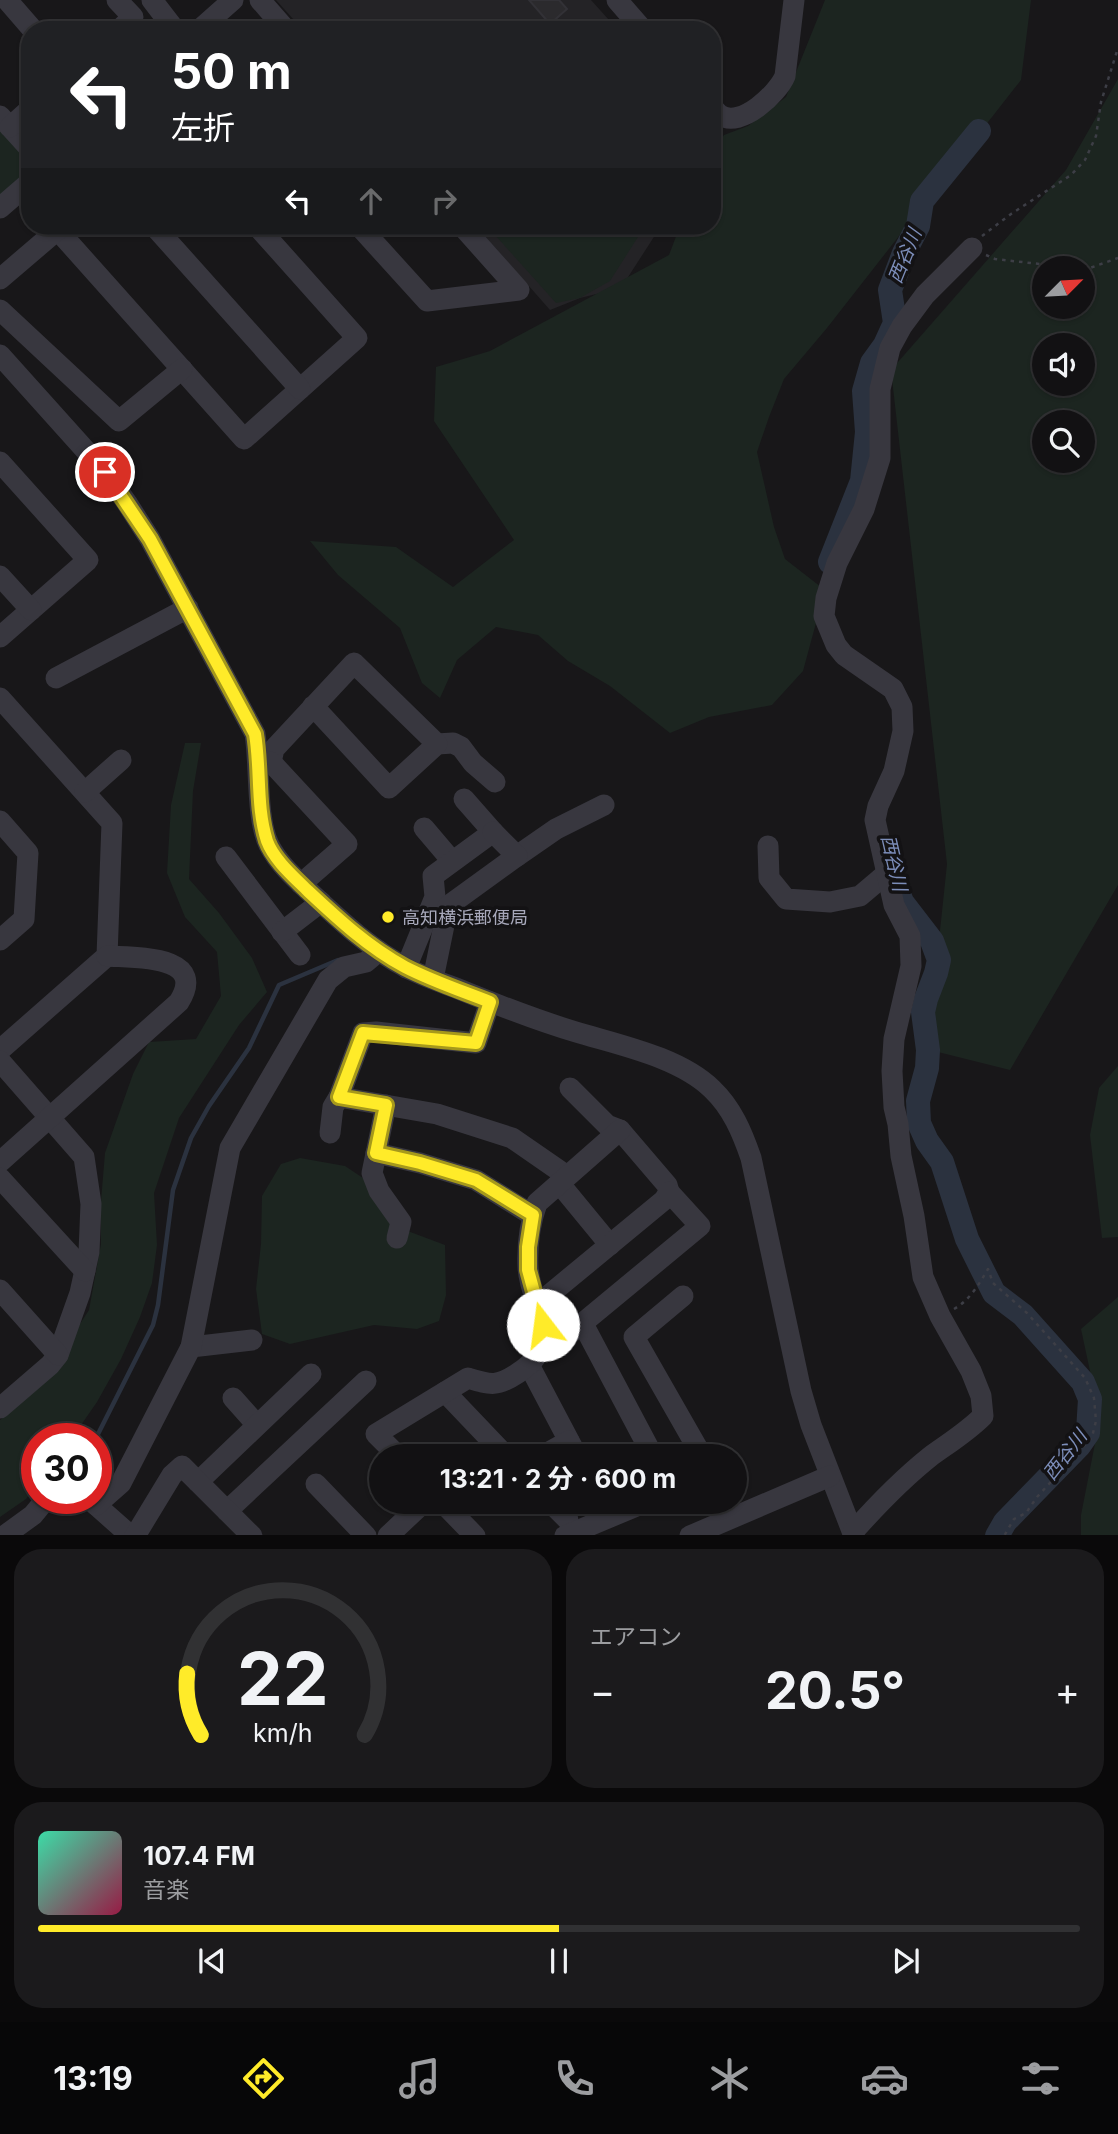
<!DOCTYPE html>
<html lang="ja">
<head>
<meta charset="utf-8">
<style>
  :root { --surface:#121113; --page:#1b1a1c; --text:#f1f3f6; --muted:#9c9da0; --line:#313133; --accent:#ffeb29 }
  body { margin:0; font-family:Inter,"Noto Sans JP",sans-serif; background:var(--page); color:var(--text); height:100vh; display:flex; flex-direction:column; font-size:26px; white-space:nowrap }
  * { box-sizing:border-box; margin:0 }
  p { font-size:23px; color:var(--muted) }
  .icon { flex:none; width:38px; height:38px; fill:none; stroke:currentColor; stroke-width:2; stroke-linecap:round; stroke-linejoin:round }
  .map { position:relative; height:1535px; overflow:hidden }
  .panel { display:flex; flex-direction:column; gap:14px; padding:14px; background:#0a090a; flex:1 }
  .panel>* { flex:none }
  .hud { position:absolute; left:21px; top:21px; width:700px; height:214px; border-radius:28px; box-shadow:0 2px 5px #0004,0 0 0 2px var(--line); background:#202124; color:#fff; overflow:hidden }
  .needle { width:46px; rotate:66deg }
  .buttons { position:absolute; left:1032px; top:256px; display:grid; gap:14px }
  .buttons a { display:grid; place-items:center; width:63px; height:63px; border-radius:50%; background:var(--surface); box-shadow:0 2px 5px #0004,0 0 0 2px var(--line); font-size:35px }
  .speed { position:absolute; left:21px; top:1423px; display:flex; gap:14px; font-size:35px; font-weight:700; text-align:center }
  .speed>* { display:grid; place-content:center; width:91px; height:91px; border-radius:50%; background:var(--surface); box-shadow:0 2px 5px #0004,0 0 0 2px var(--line); line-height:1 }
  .speed .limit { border:10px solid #d22; background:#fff; color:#111 }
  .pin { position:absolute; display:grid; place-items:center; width:60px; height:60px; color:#fff; margin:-30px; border:4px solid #fff; border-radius:50%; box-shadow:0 2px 7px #0007 }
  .me { position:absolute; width:77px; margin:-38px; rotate:345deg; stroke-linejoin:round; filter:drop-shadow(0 0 5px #0008) }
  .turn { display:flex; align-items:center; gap:24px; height:147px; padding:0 35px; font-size:32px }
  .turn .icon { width:91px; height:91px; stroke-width:2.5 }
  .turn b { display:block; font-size:49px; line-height:60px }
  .lanes { display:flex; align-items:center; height:66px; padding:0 35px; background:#0003; justify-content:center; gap:35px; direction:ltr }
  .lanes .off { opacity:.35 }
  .big { font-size:52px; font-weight:700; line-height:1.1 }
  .panel .widget { flex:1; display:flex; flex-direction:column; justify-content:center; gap:10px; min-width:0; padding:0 24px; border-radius:28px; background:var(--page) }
  .panel .dial { align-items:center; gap:0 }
  .dial svg { height:182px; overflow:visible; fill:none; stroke:var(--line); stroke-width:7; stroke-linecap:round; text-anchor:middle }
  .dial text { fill:var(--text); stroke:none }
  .song { display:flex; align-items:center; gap:21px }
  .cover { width:84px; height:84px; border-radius:10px; background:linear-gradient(135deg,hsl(160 70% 55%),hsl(340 70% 35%)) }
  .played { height:7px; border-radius:4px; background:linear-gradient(90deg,var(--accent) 50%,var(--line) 50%) }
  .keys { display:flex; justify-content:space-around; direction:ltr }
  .heat { display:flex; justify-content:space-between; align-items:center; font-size:38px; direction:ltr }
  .panel .tiles { flex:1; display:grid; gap:14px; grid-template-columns:1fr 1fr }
  .widget:last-child { grid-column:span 2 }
  .trip { position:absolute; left:369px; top:1444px; width:378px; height:70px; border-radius:35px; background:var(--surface); box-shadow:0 2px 5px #0004,0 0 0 2px var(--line); font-weight:700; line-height:70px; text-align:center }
  .tabs { display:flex; height:112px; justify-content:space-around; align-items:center; background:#070708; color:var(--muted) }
  .tabs .icon { width:49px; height:49px }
  .tabs .active { color:var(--accent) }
  .tabs b { font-size:32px; color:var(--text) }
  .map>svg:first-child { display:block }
  .built { fill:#242326 }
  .green { fill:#1c2520; fill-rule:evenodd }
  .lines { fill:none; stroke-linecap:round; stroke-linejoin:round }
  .stream { stroke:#2b323f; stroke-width:4.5 }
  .river { stroke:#2b323f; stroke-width:24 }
  .building { fill:#2b2a2d; stroke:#323136; stroke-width:2 }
  .path { stroke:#3d3e46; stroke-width:2.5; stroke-dasharray:3.5 5; stroke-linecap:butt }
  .minor { stroke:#38373f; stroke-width:21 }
  .route-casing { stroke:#a6991b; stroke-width:18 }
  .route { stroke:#ffeb29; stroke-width:12 }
  .poi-dot { fill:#ffeb29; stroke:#131214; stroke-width:2.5 }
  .labels { text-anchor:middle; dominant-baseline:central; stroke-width:7; stroke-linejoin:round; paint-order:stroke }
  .poi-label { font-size:18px; fill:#a8a9bb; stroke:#131214; text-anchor:start }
  .water-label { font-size:19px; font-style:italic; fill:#7c8db9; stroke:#131214 }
</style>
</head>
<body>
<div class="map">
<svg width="1118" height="1536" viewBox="0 0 1118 1536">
  <rect width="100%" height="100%" fill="#181719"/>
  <g class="built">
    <path d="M276 0H591L618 30H303Z"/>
    <path d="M476 226H661L621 288 580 298 550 310Z"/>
  </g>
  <g class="green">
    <path d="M825 0H1031L1021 80 827 328 784 379 769 417 757 452 774 527 785 559 821 587 816 623 803 671 772 705 709 717 670 733 610 686 568 661 538 635 496 627 457 660 440 698 422 683 400 628 338 575 310 541 396 547 453 587 514 540 434 421 436 367 490 351 669 255 680 226H712V152L724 135 748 126 786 97Z"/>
    <path d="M1118 79V885L1010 1070 938 1052 929 1035 947 864 891 370 1066 170ZM1045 268H1083V306H1045ZM1045 345H1083V383H1045ZM1045 422H1083V460H1045Z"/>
    <path d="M0 122 30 155V177L0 202Z"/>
    <path d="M487 226H645L610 281 580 298 556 303Z"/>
    <path d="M185 743H201L193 791 189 879 219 913 252 958 267 992 239 1025 179 1118 154 1193 157 1245 152 1283 140 1317 121 1359 97 1402 72 1438H37V1485L26 1499 0 1517V1420L19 1405 51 1369 89 1310 101 1244V1201L105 1153 133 1074 149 1042 196 1039 221 996 217 952 185 917 167 873 171 805Z"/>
    <path d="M1118 1066V1237L1102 1238 1090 1135 1099 1088Z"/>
    <path d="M300 1158 345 1166 363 1178 405 1230 445 1245 446 1295 439 1321 417 1329 374 1325 290 1344 262 1334 256 1289 261 1244 262 1196 281 1164Z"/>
    <path d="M1118 1297V1535H1081V1515L1100 1418 1081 1329Z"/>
  </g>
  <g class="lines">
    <path class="stream" d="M96 1438 153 1325 158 1305 173 1190 191 1138 209 1106 249 1048 279 985 338 960"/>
    <g class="river">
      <path d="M830 562 862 481 867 432 864 391 872 363 885 345 895 323 890 290 904 253 918 226 922 201 979 131"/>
      <path d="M896 886 902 902 932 941 939 960 936 973 926 999 923 1012 928 1050 927 1068 918 1101 919 1123 927 1141 942 1162 967 1239 994 1293 1023 1315 1083 1382 1090 1399 1089 1415 1088 1433 1079 1446 1005 1522 997 1536"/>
    </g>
  </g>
  <path class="building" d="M529 0H559L567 9 550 24Z"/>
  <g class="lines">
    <g class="path">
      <path d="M982 236 1011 214 1071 175 1085 160 1096 136 1101 102 1118 48"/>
      <path d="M986 255 995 259 1075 268"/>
      <path d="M1083 269H1087L1118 258"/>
      <path d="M954 1309C970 1300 979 1284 988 1269L993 1283 1027 1313 1085 1378 1094 1398 1096 1421 1092 1437 1037 1497 1026 1513 1014 1519 1004 1536"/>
    </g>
    <g class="minor">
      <path d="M7 0 33 30"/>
      <path d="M117 0 133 17 119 30"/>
      <path d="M152 0 175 30"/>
      <path d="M260 0 286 30"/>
      <path d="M617 0 643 30"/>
      <path d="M199 30 233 0"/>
      <path d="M712 107C715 110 717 113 720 115 741 129 778 93 785 76L794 0"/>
      <path d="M0 116 30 149"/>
      <path d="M10 127 30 109"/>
      <path d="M0 208 30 182"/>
      <path d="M54 226 244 439 357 338 257 226"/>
      <path d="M154 226 300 389"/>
      <path d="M359 226 427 301 519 290 462 226"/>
      <path d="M0 279 62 226"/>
      <path d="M0 310 119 421 182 369"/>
      <path d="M0 355 105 472 127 503 150 539 255 734C260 765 256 819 269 845 279 865 298 881 314 896 343 923 372 950 407 968 422 976 440 982 456 988 495 1004 535 1020 576 1032 619 1045 679 1057 712 1089 732 1108 742 1132 751 1158L801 1391 811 1425 854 1536"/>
      <path d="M0 462 88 560 0 637"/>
      <path d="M0 576 31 610"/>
      <path d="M56 678 188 608"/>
      <path d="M0 698 112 823 107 956 0 1050"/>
      <path d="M437 744 453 743 461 747 473 763 495 782"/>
      <path d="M259 757 271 762 274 749 354 663 437 744 389 788 313 706"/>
      <path d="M271 762 347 844 301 884"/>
      <path d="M85 792 121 760"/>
      <path d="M0 821 28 853 24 919 0 940"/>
      <path d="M424 828 452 861"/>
      <path d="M768 846 769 878 786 899 830 902 860 896 886 874"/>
      <path d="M517 856 556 829 604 805"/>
      <path d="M226 857 300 955"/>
      <path d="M282 932 321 902"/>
      <path d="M406 968 435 897 433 876 493 832 464 799"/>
      <path d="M433 979 448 906 517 856 493 832"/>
      <path d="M490 1002 476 1043 376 1032 363 1033 339 1097 437 1114 512 1138 567 1176"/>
      <path d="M0 1061 84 1157 91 1204 89 1252 80 1293 58 1355 50 1365 0 1408"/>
      <path d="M386 1105 372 1173 379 1191 401 1222 397 1238"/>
      <path d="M330 1133 333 1107 339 1097"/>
      <path d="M376 1153 420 1163 476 1180 532 1215"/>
      <path d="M0 1162 179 1002C209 954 132 958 107 956"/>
      <path d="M0 1178 85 1271"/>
      <path d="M559 1183 610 1245"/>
      <path d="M0 1290 58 1355"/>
      <path d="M683 1296 634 1337 702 1456"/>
      <path d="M538 1304 664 1200 669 1192 667 1185 620 1130 607 1125 570 1088"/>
      <path d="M583 1324 653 1456"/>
      <path d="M561 1341 700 1226 669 1192"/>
      <path d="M191 1347 252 1340"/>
      <path d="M529 1365 577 1456"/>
      <path d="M445 1392 506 1456"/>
      <path d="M233 1398 257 1425"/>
      <path d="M398 1456 376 1434 468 1378C491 1385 497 1387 518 1373 568 1340 530 1308 528 1267 527 1245 530 1223 537 1203L620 1130"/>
      <path d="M542 1456 569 1441"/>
      <path d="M198 1482 311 1374"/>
      <path d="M316 1484 366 1536"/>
      <path d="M88 1498 131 1536"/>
      <path d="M442 1502 475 1536"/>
      <path d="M550 1502 568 1520"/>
      <path d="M96 1505 121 1483 191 1347 230 1148 328 980 344 967 366 962 379 951"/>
      <path d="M227 1511 366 1381"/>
      <path d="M853 1532C877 1505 902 1479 931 1456 949 1443 967 1432 983 1416L981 1396 971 1371 940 1316 923 1277 914 1216 901 1156 898 1124 894 1107 892 1071 894 1039 911 966 910 936 894 905 875 820 878 806 894 771 903 731 902 707 893 689 844 655 836 645 824 616 826 598 837 563 864 509 880 458V389L890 348 902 326 925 295 972 248"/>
      <path d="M4 1536 33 1515 47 1498"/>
      <path d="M135 1536 172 1475 182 1466 252 1536"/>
      <path d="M388 1536 424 1502"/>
      <path d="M565 1536 646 1502"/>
      <path d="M690 1536 830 1476"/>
    </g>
  </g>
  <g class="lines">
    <g class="route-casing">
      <path id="route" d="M105 472 150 539 255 734C261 769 256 807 267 841 274 860 294 877 308 891 338 919 368 947 405 967 432 981 462 991 490 1002L476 1043 363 1033 339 1097 386 1105 376 1153 420 1163 476 1180 533 1215 528 1247V1270L543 1325"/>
    </g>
    <use href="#route" class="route"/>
  </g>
  <circle class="poi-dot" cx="388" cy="917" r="7"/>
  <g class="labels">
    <g class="poi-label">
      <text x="402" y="917">高知横浜郵便局</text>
    </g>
    <g class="water-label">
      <text transform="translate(905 256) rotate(-68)">西谷川</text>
      <text transform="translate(894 863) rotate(77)">西谷川</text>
      <text transform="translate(1065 1455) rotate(-52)">西谷川</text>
    </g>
  </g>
</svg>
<div class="buttons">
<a><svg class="needle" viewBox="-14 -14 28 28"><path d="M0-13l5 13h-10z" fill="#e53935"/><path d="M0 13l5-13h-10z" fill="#9c9da0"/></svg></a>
<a><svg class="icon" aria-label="sound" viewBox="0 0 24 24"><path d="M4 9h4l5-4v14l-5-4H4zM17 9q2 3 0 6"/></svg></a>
<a><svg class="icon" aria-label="search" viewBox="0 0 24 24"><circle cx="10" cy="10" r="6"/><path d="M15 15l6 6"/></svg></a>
</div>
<div class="speed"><div class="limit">30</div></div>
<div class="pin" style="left:105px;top:472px;background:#d93025"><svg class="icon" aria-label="arrive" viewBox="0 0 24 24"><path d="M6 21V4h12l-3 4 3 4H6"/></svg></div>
<svg class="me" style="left:543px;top:1325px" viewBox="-20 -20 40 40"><circle r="19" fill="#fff"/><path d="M0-13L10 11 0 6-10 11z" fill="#ffeb29"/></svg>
<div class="trip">13:21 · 2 分 · 600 m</div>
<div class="hud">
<div class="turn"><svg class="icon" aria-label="left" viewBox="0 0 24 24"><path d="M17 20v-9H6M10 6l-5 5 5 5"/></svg><div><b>50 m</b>左折</div></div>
<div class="lanes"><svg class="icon" aria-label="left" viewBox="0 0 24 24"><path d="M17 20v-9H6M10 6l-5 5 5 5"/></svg><svg class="icon off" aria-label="ahead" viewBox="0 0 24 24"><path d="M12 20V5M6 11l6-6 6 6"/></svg><svg class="icon off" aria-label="right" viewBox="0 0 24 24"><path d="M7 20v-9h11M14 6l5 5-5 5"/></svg></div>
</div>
</div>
<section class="panel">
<div class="tiles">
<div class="widget dial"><svg viewBox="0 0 100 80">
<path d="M14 69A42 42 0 1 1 86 69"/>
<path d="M14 69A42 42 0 0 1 8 42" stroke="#ffeb29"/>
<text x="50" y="56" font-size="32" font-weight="700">22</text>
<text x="50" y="72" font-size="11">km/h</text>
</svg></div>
<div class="widget"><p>エアコン</p>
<div class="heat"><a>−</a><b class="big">20.5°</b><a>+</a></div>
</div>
<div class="widget">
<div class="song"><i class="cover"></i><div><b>107.4 FM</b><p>音楽</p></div></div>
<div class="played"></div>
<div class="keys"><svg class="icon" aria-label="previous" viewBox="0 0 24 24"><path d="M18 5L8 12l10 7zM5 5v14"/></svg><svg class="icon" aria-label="pause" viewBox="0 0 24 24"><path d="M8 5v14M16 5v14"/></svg><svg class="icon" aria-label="next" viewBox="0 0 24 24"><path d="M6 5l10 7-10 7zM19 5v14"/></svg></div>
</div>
</div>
</section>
<nav class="tabs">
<b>13:19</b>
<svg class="icon active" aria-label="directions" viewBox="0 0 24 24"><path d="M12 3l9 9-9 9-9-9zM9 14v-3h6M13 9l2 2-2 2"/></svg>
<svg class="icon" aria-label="music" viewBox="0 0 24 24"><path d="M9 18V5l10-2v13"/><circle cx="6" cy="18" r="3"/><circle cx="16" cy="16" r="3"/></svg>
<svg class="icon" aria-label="phone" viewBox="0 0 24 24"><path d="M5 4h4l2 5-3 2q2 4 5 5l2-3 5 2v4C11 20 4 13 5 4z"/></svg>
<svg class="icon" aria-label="climate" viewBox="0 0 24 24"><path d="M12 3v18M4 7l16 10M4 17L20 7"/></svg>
<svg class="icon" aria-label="car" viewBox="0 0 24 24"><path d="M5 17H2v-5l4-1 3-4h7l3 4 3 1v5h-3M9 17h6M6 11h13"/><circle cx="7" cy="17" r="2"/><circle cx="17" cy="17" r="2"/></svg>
<svg class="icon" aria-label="filters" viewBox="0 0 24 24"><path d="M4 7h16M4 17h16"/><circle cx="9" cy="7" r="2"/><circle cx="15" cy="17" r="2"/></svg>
</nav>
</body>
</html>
